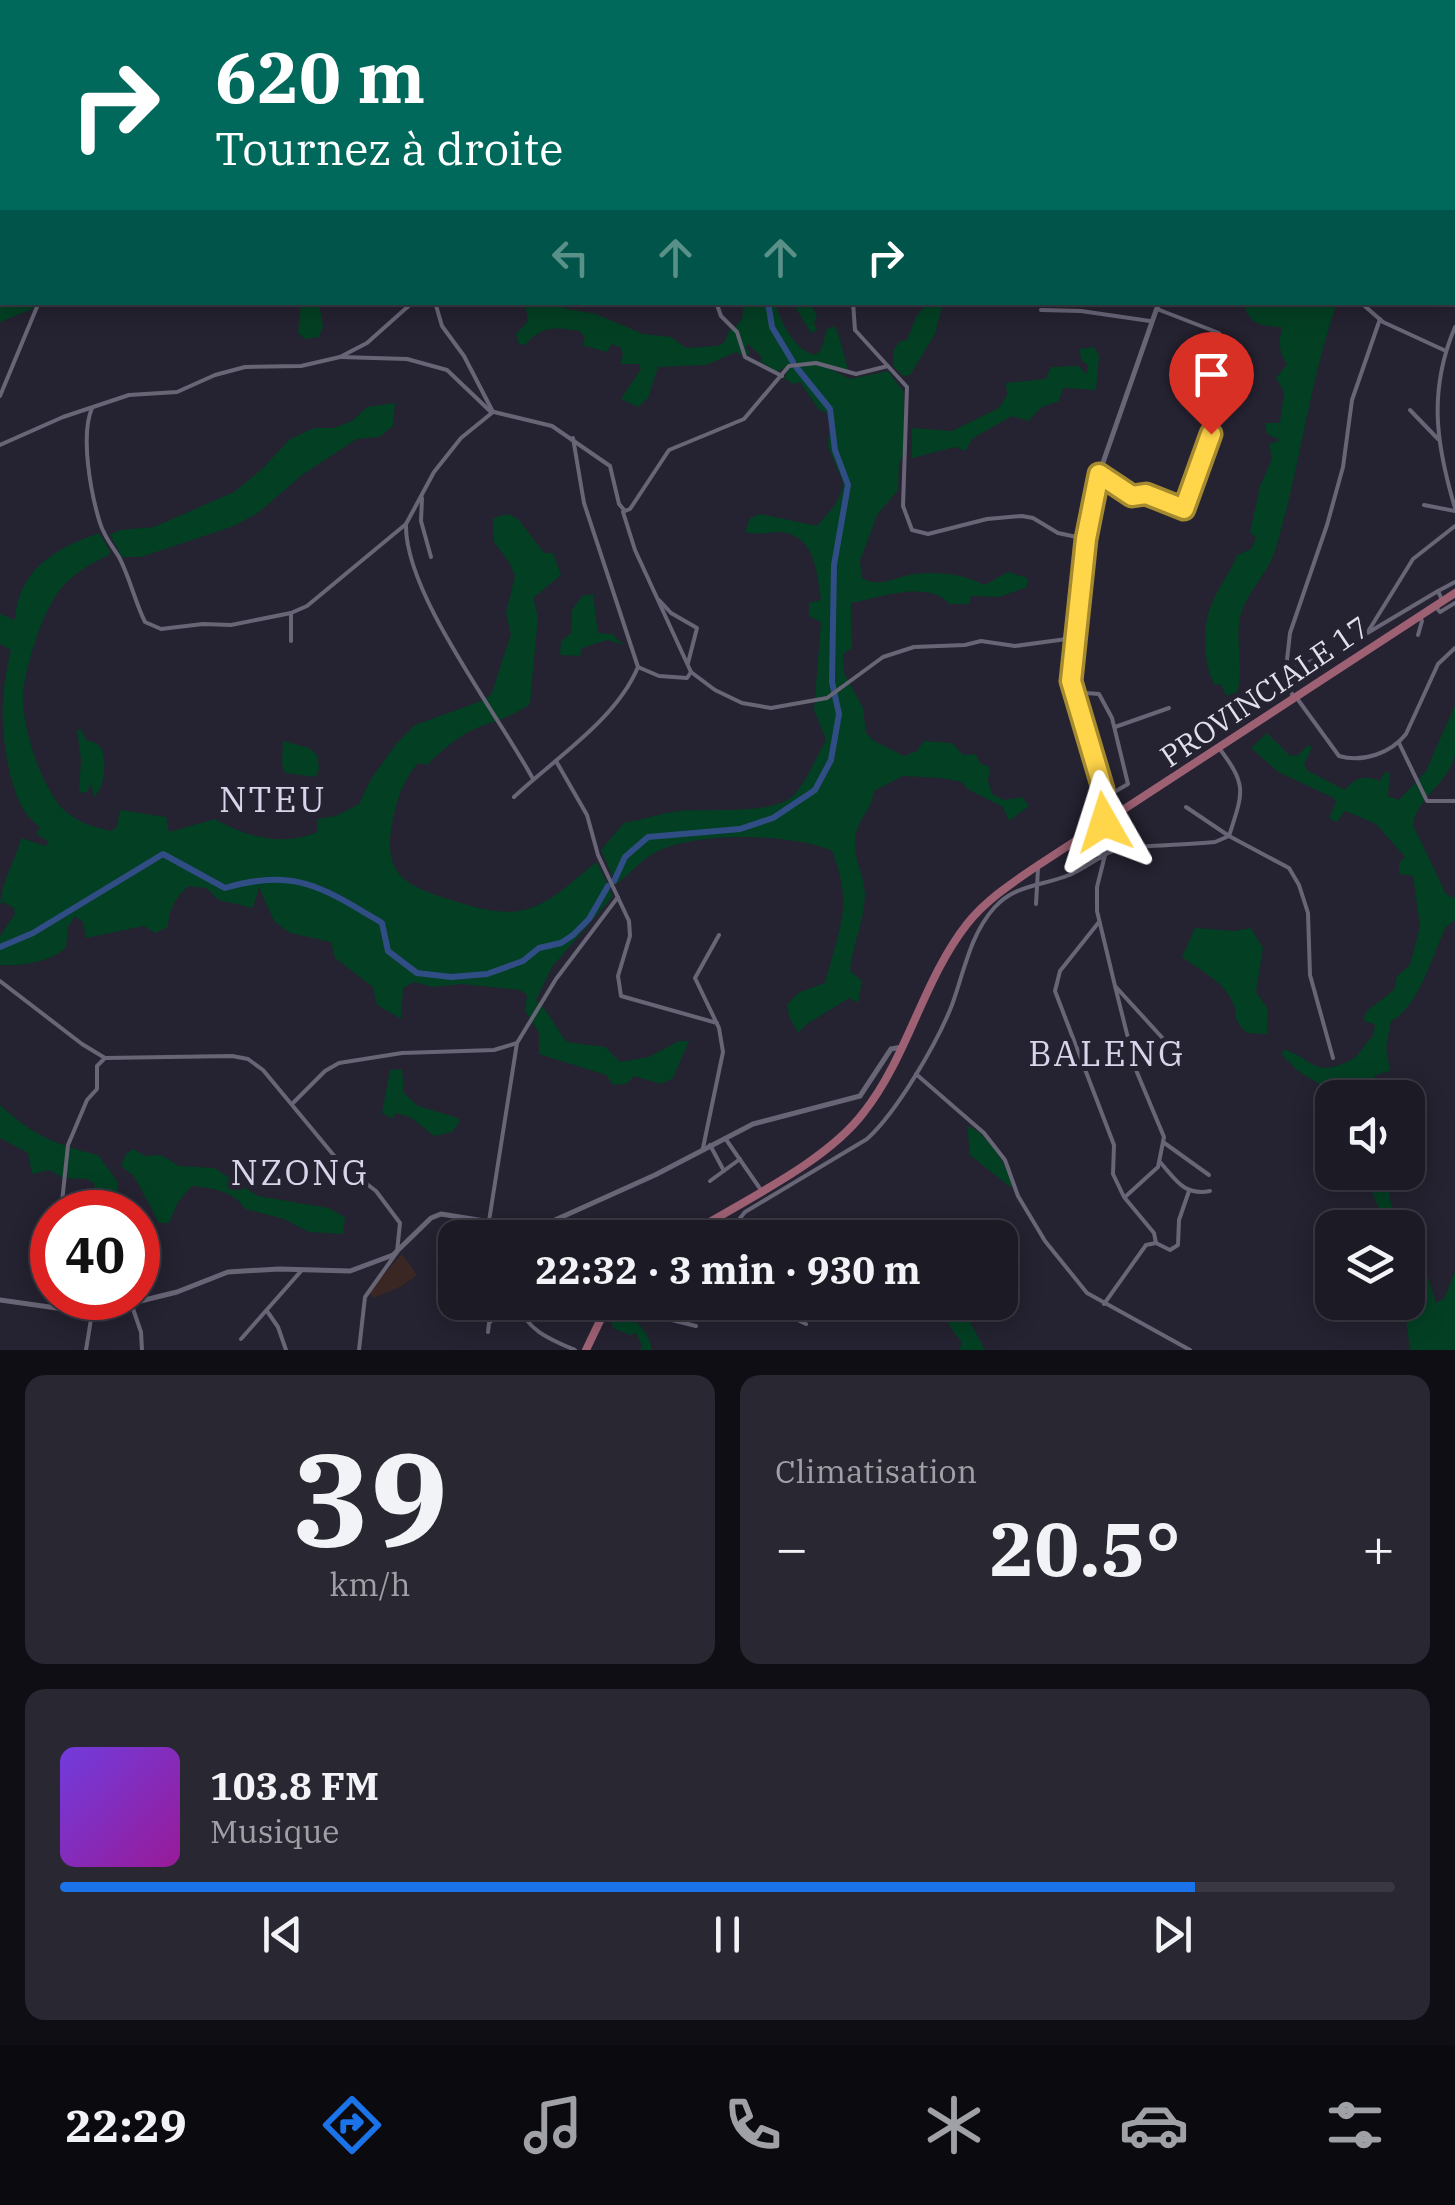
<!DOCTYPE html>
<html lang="fr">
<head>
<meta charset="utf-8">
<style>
  :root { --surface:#1c1a25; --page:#292732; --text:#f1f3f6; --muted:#a0a1a7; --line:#3a3842; --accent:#1a73e8 }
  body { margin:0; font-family:"IBM Plex Serif",serif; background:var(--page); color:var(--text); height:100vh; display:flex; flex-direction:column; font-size:38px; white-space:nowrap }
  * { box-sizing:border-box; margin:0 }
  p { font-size:32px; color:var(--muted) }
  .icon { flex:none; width:55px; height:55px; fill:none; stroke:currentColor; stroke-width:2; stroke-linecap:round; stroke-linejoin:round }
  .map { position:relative; height:1350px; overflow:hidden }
  .drawer { display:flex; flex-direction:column; gap:25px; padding:25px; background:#0f0e14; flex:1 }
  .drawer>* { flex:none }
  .banner { position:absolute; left:0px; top:0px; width:1455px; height:305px; box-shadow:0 5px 25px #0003,0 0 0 2px var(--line); background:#00695c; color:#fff; overflow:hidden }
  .buttons { position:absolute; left:1315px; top:1080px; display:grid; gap:20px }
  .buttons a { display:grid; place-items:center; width:110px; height:110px; border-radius:20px; background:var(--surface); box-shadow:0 5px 25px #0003,0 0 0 2px var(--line); font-size:50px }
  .speed { position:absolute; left:30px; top:1190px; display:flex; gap:20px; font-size:50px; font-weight:700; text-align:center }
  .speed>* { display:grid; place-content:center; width:130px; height:130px; border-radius:50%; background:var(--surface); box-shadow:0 5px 25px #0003,0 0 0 2px var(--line); line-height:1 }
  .speed .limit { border:15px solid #d22; background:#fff; color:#111 }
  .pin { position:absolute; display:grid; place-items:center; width:85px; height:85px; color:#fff; margin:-102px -42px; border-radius:50% 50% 50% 0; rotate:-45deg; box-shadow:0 0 10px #0007 }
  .pin .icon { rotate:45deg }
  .me { position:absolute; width:110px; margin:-55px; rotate:354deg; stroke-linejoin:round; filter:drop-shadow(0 0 8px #0008) }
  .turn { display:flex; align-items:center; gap:35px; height:210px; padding:0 50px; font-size:45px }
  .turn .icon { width:130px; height:130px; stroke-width:2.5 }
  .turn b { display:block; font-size:70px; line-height:85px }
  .lanes { display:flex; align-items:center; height:95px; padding:0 50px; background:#0003; justify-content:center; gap:50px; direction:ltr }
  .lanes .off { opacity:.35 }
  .big { font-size:75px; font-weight:700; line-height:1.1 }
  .drawer .tile { flex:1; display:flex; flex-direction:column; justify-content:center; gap:15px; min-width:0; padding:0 35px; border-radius:20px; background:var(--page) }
  .drawer .dial { align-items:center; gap:0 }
  .dial b { font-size:130px; line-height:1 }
  .song { display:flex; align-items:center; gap:30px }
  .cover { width:120px; height:120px; border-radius:15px; background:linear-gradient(135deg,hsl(260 70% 55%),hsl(300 70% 35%)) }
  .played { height:10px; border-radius:5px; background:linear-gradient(90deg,var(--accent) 85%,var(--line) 85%) }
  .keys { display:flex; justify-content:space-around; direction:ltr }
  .heat { display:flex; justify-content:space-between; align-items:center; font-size:55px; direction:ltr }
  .drawer .tiles { flex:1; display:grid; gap:25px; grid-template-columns:1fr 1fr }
  .tile:last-child { grid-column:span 2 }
  .trip { position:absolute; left:438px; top:1220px; width:580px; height:100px; border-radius:20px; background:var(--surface); box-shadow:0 5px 25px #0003,0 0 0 2px var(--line); font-weight:700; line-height:100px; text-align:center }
  .dock { display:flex; height:160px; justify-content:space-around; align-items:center; background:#0b0a0f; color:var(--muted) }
  .dock .icon { width:70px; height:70px }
  .dock .current { color:var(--accent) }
  .dock b { font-size:45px; color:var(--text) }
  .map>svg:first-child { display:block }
  .industrial { fill:#3a2623 }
  .green { fill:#033f23 }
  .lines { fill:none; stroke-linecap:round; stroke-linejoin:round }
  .river { stroke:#314d85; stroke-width:6 }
  .minor { stroke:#686577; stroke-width:4 }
  .tertiary { stroke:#686577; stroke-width:5 }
  .primary { stroke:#9d6173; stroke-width:8 }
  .route-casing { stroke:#a68a30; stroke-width:25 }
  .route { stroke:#ffd54a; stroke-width:18 }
  .labels { text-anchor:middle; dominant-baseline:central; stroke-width:10; stroke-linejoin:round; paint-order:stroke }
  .street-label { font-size:30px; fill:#e1dfea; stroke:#252231 }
  .quarter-label { font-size:35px; letter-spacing:2.5px; fill:#d8d4e9; stroke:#252231 }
</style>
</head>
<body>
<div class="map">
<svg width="1455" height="1350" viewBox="0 0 1455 1350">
  <rect width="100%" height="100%" fill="#252231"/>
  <path class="industrial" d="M402 1254 417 1275 402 1286 373 1298 369 1291Z"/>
  <g class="green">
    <path d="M810 302 817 316 814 323 817 330 811 333 795 307Z"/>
    <path d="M7 303V302L36 303 34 308 0 322V305Z"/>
    <path d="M301 303H319L323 326 319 337 305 339 298 333Z"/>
    <path d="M525 303H555L567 309 596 314 643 334 671 337 686 348 717 346 725 342 729 330H733L742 319 744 303H775C781 322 794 350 815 355L821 350 827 329 833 326 837 330 849 372C822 364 803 355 777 372L760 361 762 357 748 344 746 348 750 353 744 356 736 352 706 365 658 367 648 398 638 407 621 399 641 369 639 364H620L623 354 621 348 612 344 607 352 582 345 585 338 580 331C556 327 542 325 525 345L519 344 516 334 528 321Z"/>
    <path d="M927 303H943L935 334 910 375 903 376 893 366 894 350 900 341 907 340 916 317Z"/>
    <path d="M1244 303H1337C1309 383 1300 469 1275 551 1268 574 1244 595 1240 619 1235 645 1245 671 1236 696L1232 693 1230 696 1225 694 1221 684 1215 685C1203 665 1202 627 1211 606 1217 588 1230 574 1237 555L1251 549 1256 538 1250 532 1260 486 1272 459 1269 444 1280 440 1267 434 1265 423H1280L1284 392 1276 378 1287 364C1278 351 1279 342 1282 327 1261 326 1249 325 1244 303Z"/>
    <path d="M1094 347 1099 356 1096 390 1063 388 1059 401 1042 407 1028 421 1012 416 973 438 965 451 955 447 912 458V428L952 431 999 408 1007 395 1006 383 1046 379 1051 367 1078 366 1087 374 1088 365 1082 361 1079 349Z"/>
    <path d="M808 364 826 367 850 379 888 371 904 392 905 450 899 465 898 490 877 515 860 561 862 578C880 589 896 576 915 574 939 571 963 574 985 585L1008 572 1028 578 1027 587 999 597 971 596 969 604H949C930 579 876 598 851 603L852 648 843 654 844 673 863 708 866 733 874 741 904 756 917 751 924 741 952 743 963 755 975 754 981 764 990 767 988 781 992 794 1004 800 1022 797 1029 806 1009 821 1003 807 969 790 961 782 942 778 903 776 874 791C871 812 861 814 856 833 851 855 864 873 865 894 865 921 852 945 850 971L862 981 858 1003 849 998 807 1024 798 1033 789 1016 787 1004 800 992 825 983C839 928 854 907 832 851 792 833 691 831 653 854 640 861 629 875 616 884L601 850 624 823C640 820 663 813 678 811 705 808 774 816 794 795 807 781 816 757 826 740L814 710 821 622 809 616V603L821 600C817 572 815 532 777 532 765 533 758 535 745 532L750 518 761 514 817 526 835 505 842 491 843 482 828 447 830 414 819 410 800 382 793 384 784 378 789 368Z"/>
    <path d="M395 403 393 426 379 437 357 439 302 475 258 513 234 526 141 557H122L110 535 120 530 154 527 234 492 262 469 290 439 314 428H334L352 421 367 407Z"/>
    <path d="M508 514 518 519 544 553H553L561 575 533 598 538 616 530 704C513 716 499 720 479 727 459 735 442 750 427 765L418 763C403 780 398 797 393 819 380 878 409 887 458 902 475 908 501 914 519 911 554 904 570 881 597 862L613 896 552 967 536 1000C549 1011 556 1029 567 1042L605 1047 620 1062 649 1057 679 1041H689L673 1078 661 1084 634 1076 626 1084 613 1085 606 1075 539 1054V1032L525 1011 527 995 520 990 461 984 433 987 414 982 403 988 401 1019 377 1005 373 987 335 958 331 942 290 933 274 921 259 887 253 908 219 900 206 888 188 886C175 899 169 908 168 927L155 933 144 926 86 938 83 922 75 916 68 927 66 948C48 963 23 966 0 965V936L15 914 14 908 3 902 0 904C1 882 16 860 21 838L46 846 49 842 36 834 40 827C20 812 17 797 10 774 0 729 0 695 11 650L0 644V614L15 620C18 569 56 548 99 533L110 551 109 555C85 566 64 579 51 604 39 624 25 671 23 693 21 725 43 796 69 814 82 824 97 828 112 831L117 826 120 810 166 817 169 832 215 819C246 837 283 847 317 832V819L336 816 359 804 371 779 396 744 415 725 484 700 492 693 511 634 506 613 515 576 509 562 494 542 493 518Z"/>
    <path d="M593 594 598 633 612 634 624 645 607 640 582 648 580 656 560 655 561 641 571 633 572 610 582 596Z"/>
    <path d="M1455 705C1455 720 1455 739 1455 755 1449 783 1417 797 1413 825L1446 894 1455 898V920L1446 927C1433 953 1418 1009 1391 1021L1386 1048 1390 1071 1376 1075 1369 1085 1368 1097H1340L1298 1071 1282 1055 1283 1049C1313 1058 1313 1079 1351 1060 1360 1056 1364 1043 1373 1036L1375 1024 1366 1022 1363 1017 1368 1010 1394 990 1397 976 1410 965 1420 926 1413 876 1399 874V863L1405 857 1376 824 1345 811 1337 822 1329 818 1336 802 1334 798 1278 772 1251 748 1267 733 1289 755 1297 756 1308 745 1312 747 1304 765 1308 771 1345 790C1355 777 1364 775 1380 781L1384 773 1390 772 1388 796 1399 800 1426 771Z"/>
    <path d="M81 729 86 740C92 742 97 742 101 748 107 758 105 789 94 797L91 784 87 792 79 793 81 760 77 730Z"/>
    <path d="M283 741 309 748 317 755 319 768 316 777 285 773 282 764Z"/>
    <path d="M1195 928 1235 931 1251 928 1263 948 1256 992 1268 1009 1267 1034 1247 1033C1229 1016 1240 1015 1231 999 1221 980 1198 969 1182 957Z"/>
    <path d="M402 1069 404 1093 418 1106 458 1118 460 1122 452 1132 434 1136 410 1117 395 1113 393 1119 382 1113 390 1070Z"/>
    <path d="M0 1105C31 1134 56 1145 98 1155L117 1181 120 1205 89 1207 95 1184 87 1179 64 1178 49 1170 32 1174 28 1153 0 1138Z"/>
    <path d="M967 1126C986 1131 1006 1165 1013 1184L1010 1187 970 1155Z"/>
    <path d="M133 1149 145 1156 161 1155 179 1166 214 1168 258 1196 328 1208 345 1217 343 1234 309 1232 284 1219 245 1209C234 1191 212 1188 192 1186L178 1202 169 1223H159L134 1176 121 1166 126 1154Z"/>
    <path d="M1372 1173H1386L1391 1204 1400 1227H1378L1381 1213 1373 1195Z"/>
    <path d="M1408 1245 1426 1271 1436 1303 1444 1299 1455 1271V1350H1410L1404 1303 1408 1302Z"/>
    <path d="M942 1303H956L966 1315 985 1350H959L962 1343 949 1325Z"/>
    <path d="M617 1311C634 1317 650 1332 652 1350H640L642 1346 636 1333 630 1335 613 1328 611 1321Z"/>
  </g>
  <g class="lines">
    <g class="river">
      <path d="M829 2V0"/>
      <path d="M768 302 772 327 793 362"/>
      <path d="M614 881 625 857 648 837 740 829 773 818 815 790 831 760 839 714 832 682 834 565 848 485 835 450 830 409 797 368"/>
      <path d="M0 947 33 933 163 854 225 888C294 867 324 888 382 923L388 951 417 973 451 977 487 974 523 961 539 948 561 943 573 935 589 919 608 886"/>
    </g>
    <g class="minor">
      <path d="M50 0 51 2"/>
      <path d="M841 0 847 2"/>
      <path d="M965 0 967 2"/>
      <path d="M179 2 180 0"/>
      <path d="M233 2 239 0"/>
      <path d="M562 2V0"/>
      <path d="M954 2 956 0"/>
      <path d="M0 225 2 229"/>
      <path d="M0 257H2"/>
      <path d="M716 302 721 316 737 332 745 357 782 376"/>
      <path d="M853 302 855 330 907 387 903 506 912 530 928 534 987 519 1022 516 1033 518 1058 533 1086 539"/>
      <path d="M1360 302 1383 322 1446 351"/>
      <path d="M1157 309 1219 333"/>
      <path d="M1041 310 1081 311 1150 321"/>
      <path d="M1455 327C1428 391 1436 444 1455 508"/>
      <path d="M340 357 407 359 447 370 490 411 552 426 610 466 619 504 625 511 630 509 669 450 744 419 789 366 816 363 856 374 888 366"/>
      <path d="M0 396 39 302"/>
      <path d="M92 408C80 436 91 494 100 523 104 536 112 546 119 557 130 578 135 602 145 622L161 629 203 624 231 625 291 613 307 606 406 524 434 472 461 438 493 412 464 356 442 326 435 302"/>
      <path d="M1410 410 1438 439"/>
      <path d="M0 445 63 417 129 395 177 392 215 375 245 367 301 366 340 357 367 343 413 302"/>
      <path d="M1099 474 1132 496 1146 494 1185 508 1240 359"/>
      <path d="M422 498 421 521 431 557"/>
      <path d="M1424 505 1455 511"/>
      <path d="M623 512 635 550 691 672 715 690 742 703 771 708 827 698 883 657 914 647 965 645 981 641 1015 646 1074 638"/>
      <path d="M406 524C404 593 498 714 533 779"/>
      <path d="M659 600 671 613 697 628 688 663"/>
      <path d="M1442 600 1438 591 1455 582"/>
      <path d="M1435 606 1440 612 1455 603"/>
      <path d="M1369 630 1413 559 1455 526"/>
      <path d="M1418 635 1422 621 1419 615"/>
      <path d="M1359 638 1438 591"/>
      <path d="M291 641V613"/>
      <path d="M638 667 659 676 687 678 691 672"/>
      <path d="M1286 669 1329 656"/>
      <path d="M1073 692 1099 694 1112 718 1128 784 1104 798"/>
      <path d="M1296 697 1339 756C1363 763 1391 753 1406 734L1438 664 1455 648"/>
      <path d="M1293 699 1286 669 1290 633 1327 525 1343 467 1352 400 1380 319"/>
      <path d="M1115 727 1169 708"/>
      <path d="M1399 743 1427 801H1455"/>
      <path d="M556 761 587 815 598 855 629 921 630 936 618 976 621 996 717 1023"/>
      <path d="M514 797C554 759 616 720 638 667L584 503 573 438"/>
      <path d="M1186 807 1229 836 1289 868 1299 885 1308 913 1310 975 1333 1058"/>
      <path d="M1104 823 1108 833 1106 852"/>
      <path d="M1093 846 1101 858"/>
      <path d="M1105 855 1097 887V911L1115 986 1168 1044"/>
      <path d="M1036 904 1038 869"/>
      <path d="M1099 922 1060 971 1055 991 1114 1145 1113 1174 1124 1197 1154 1233 1156 1243 1170 1250 1178 1245 1179 1220 1189 1191"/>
      <path d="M0 981 82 1044 105 1058 232 1056 248 1059 263 1070 341 1164 376 1191 400 1223 397 1252 365 1297 359 1350"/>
      <path d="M1115 986 1136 1070 1164 1137 1158 1167 1125 1197"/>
      <path d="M916 1074 984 1133 1005 1160 1018 1196 1045 1241 1087 1293 1190 1350"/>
      <path d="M293 1103 325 1071 339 1063 402 1053 494 1050 517 1043 556 979 618 897"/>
      <path d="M725 1138 761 1190"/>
      <path d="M1163 1142 1209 1175"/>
      <path d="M710 1145 724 1171"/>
      <path d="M703 1148 723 1052 719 1028 695 978 719 935"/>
      <path d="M1160 1162C1176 1180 1184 1196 1210 1191"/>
      <path d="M710 1181 740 1159"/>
      <path d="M61 1212 68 1145 87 1100 97 1089V1066L104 1059"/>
      <path d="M489 1221 517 1043"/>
      <path d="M724 1238 745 1212 867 1139C897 1112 937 1043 952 1005 964 972 970 935 994 908 1015 884 1043 886 1069 875 1088 868 1104 851 1123 848 1153 845 1184 845 1215 842L1229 836C1243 792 1248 786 1219 748"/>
      <path d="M515 1302C529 1331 547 1338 575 1350"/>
      <path d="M649 1302 668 1319 696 1326"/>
      <path d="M761 1302 806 1324"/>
      <path d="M131 1303 141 1332 142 1350"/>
      <path d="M1104 1304 1146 1245 1156 1243"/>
      <path d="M56 1308 58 1298"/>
      <path d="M267 1311 278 1327 286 1350"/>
      <path d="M488 1332 489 1323 510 1302"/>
      <path d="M241 1339 302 1270"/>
      <path d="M86 1350 92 1313"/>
    </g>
    <g class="tertiary">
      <path d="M1188 0V2"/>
      <path d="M1104 823 1103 789 1073 696 1071 666 1086 539 1099 474 1159 302"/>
      <path d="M0 1300 92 1313 177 1292 228 1272 279 1269 350 1271 393 1255 431 1218 441 1214 535 1229 655 1175 753 1124 860 1096 891 1049 902 1047"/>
    </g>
    <g class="primary">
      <path d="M683 1238C738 1203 825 1164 864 1112 908 1056 923 980 967 924 986 900 1012 883 1037 866L1455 593"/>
      <path d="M586 1350 609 1302"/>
    </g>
  </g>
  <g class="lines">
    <g class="route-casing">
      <path id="route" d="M1104 822 1103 789 1071 681 1086 539 1099 474 1132 496 1146 494 1184 509 1211 434"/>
    </g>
    <use href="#route" class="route"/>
  </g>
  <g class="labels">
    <g class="street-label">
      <text transform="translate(1264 691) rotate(-34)">PROVINCIALE 17</text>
    </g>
    <g class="quarter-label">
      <text x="273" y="799">NTEU</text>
      <text x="1107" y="1053">BALENG</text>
      <text x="300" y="1172">NZONG</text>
    </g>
  </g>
</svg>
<div class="buttons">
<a><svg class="icon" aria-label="sound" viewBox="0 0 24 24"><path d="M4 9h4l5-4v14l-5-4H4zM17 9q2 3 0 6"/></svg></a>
<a><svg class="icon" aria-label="layers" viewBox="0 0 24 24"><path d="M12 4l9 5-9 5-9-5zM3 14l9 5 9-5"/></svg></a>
</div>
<div class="speed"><div class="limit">40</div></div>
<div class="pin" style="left:1211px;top:434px;background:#d93025"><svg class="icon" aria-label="arrive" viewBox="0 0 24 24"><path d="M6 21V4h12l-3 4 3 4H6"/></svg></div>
<svg class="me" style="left:1104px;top:822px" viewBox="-20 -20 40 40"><path d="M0-17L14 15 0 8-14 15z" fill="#ffd54a" stroke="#fff" stroke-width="4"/></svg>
<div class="trip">22:32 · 3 min · 930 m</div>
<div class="banner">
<div class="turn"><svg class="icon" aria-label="right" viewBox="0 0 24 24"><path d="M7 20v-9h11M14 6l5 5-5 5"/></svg><div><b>620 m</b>Tournez à droite</div></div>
<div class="lanes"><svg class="icon off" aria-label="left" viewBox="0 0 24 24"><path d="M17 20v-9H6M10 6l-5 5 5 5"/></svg><svg class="icon off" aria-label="ahead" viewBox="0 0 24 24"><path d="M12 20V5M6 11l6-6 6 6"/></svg><svg class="icon off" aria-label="ahead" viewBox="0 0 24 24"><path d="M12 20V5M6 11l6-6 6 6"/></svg><svg class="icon" aria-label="right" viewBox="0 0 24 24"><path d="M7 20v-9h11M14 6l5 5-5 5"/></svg></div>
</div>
</div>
<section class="drawer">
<div class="tiles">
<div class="tile dial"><b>39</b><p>km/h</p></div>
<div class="tile"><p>Climatisation</p>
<div class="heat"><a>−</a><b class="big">20.5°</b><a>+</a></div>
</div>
<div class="tile">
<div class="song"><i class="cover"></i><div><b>103.8 FM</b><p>Musique</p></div></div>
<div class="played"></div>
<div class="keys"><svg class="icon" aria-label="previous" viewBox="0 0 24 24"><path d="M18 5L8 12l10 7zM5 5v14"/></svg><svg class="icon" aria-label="pause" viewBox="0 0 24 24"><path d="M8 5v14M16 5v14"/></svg><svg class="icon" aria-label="next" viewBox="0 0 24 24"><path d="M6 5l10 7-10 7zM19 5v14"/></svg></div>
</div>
</div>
</section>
<nav class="dock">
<b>22:29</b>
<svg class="icon current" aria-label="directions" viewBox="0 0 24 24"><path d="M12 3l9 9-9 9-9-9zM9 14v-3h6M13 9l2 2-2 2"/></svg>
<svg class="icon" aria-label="music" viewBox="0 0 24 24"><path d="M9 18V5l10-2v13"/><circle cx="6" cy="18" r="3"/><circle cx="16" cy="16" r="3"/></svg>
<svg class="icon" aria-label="phone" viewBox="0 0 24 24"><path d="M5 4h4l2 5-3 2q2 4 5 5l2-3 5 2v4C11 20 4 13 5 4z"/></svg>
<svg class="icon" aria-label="climate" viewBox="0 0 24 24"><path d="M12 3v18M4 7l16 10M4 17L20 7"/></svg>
<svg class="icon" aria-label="car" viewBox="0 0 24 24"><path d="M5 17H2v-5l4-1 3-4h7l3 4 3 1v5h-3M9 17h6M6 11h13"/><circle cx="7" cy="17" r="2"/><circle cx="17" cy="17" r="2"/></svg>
<svg class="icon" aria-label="filters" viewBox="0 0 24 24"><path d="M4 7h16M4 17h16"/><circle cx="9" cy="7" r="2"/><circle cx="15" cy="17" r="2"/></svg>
</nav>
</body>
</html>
